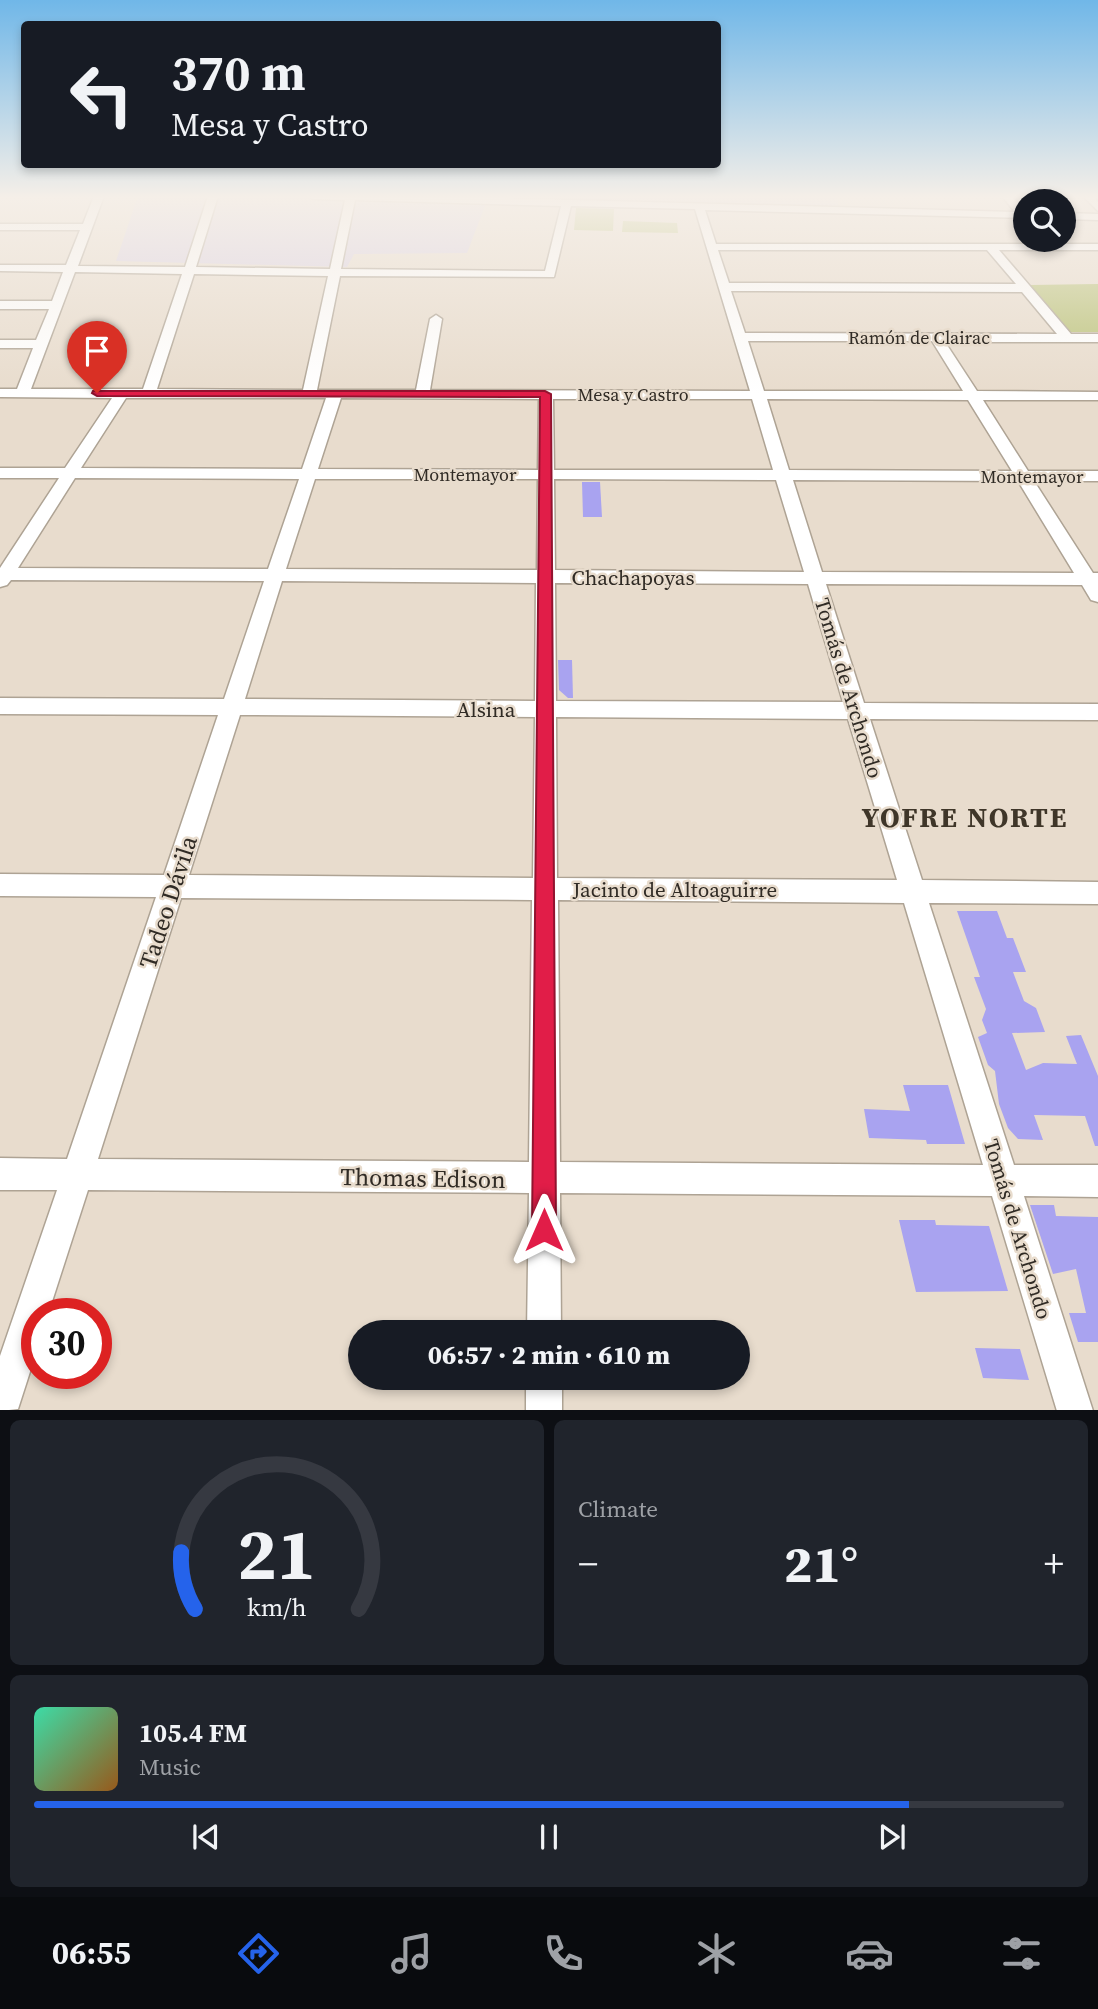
<!DOCTYPE html>
<html lang="en">
<head>
<meta charset="utf-8">
<style>
  :root { --surface:#171b24; --page:#20242c; --text:#f1f3f6; --muted:#9ea1a6; --line:#363941; --accent:#2563eb }
  body { margin:0; font-family:"Source Serif 4",serif; background:var(--page); color:var(--text); height:100vh; display:flex; flex-direction:column; font-size:26px; white-space:nowrap }
  * { box-sizing:border-box; margin:0 }
  p { font-size:23px; color:var(--muted) }
  .icon { flex:none; width:38px; height:38px; fill:none; stroke:currentColor; stroke-width:2; stroke-linecap:round; stroke-linejoin:round }
  .map { position:relative; height:1410px; overflow:hidden }
  .panel { display:flex; flex-direction:column; gap:10px; padding:10px; background:#0d0f14; flex:1 }
  .panel>* { flex:none }
  .hud { position:absolute; left:21px; top:21px; width:700px; height:147px; border-radius:7px; box-shadow:0 4px 10px #0003; background:#171b24; color:var(--text); overflow:hidden }
  .controls { position:absolute; left:1013px; top:189px; display:grid; gap:14px }
  .controls a { display:grid; place-items:center; width:63px; height:63px; border-radius:50%; background:var(--surface); box-shadow:0 4px 10px #0003; font-size:35px }
  .speed { position:absolute; left:21px; top:1298px; display:flex; gap:14px; font-size:35px; font-weight:700; text-align:center }
  .speed>* { display:grid; place-content:center; width:91px; height:91px; border-radius:50%; background:var(--surface); box-shadow:0 4px 10px #0003; line-height:1 }
  .speed .limit { border:10px solid #d22; background:#fff; color:#111 }
  .pin { position:absolute; display:grid; place-items:center; width:60px; height:60px; color:#fff; margin:-72px -30px; border-radius:50% 50% 50% 0; rotate:-45deg; box-shadow:0 0 7px #0007 }
  .pin .icon { rotate:45deg }
  .me { position:absolute; width:77px; margin:-38px; rotate:0deg; stroke-linejoin:round; filter:drop-shadow(0 0 5px #0008) }
  .turn { display:flex; align-items:center; gap:24px; height:147px; padding:0 35px; font-size:32px }
  .turn .icon { width:91px; height:91px; stroke-width:2.5 }
  .turn b { display:block; font-size:49px; line-height:60px }
  .big { font-size:52px; font-weight:800; line-height:1.1 }
  .panel .tile { flex:1; display:flex; flex-direction:column; justify-content:center; gap:10px; min-width:0; padding:0 24px; border-radius:10px; background:var(--page) }
  .panel .dial { align-items:center; gap:0 }
  .dial svg { height:182px; overflow:visible; fill:none; stroke:var(--line); stroke-width:7; stroke-linecap:round; text-anchor:middle }
  .dial text { fill:var(--text); stroke:none }
  .song { display:flex; align-items:center; gap:21px }
  .cover { width:84px; height:84px; border-radius:10px; background:linear-gradient(135deg,hsl(160 70% 55%),hsl(30 70% 35%)) }
  .played { height:7px; border-radius:4px; background:linear-gradient(90deg,var(--accent) 85%,var(--line) 85%) }
  .keys { display:flex; justify-content:space-around; direction:ltr }
  .heat { display:flex; justify-content:space-between; align-items:center; font-size:38px; direction:ltr }
  .panel .tiles { flex:1; display:grid; gap:10px; grid-template-columns:1fr 1fr }
  .tile:last-child { grid-column:span 2 }
  .trip { position:absolute; left:348px; top:1320px; width:402px; height:70px; border-radius:35px; background:var(--surface); box-shadow:0 4px 10px #0003; font-weight:800; line-height:70px; text-align:center }
  .tabs { display:flex; height:112px; justify-content:space-around; align-items:center; background:#090b0e; color:var(--muted) }
  .tabs .icon { width:49px; height:49px }
  .tabs .selected { color:var(--accent) }
  .tabs b { font-size:32px; color:var(--text) }
  .map>svg:first-child { display:block }
  .industrial { fill:#d9d0e4 }
  .green { fill:#bac278 }
  .building { fill:#a9a3f0 }
  .lines { fill:none; stroke-linecap:round; stroke-linejoin:round }
  .minor-casing { stroke:#aea394; stroke-width:3 }
  .minor { fill:#fff; fill-rule:evenodd }
  .route { fill:#e11d48; stroke:#92132f; stroke-width:2 }
  .labels { text-anchor:middle; dominant-baseline:central; stroke-width:5; stroke-linejoin:round; paint-order:stroke }
  .far-street-label { font-size:18px; fill:#302b25; stroke:#e8dccd }
  .street-label { font-size:21px; fill:#302b25; stroke:#e8dccd }
  .near-street-label { font-size:24px; fill:#302b25; stroke:#e8dccd }
  .district-label { font-size:28px; font-weight:bold; letter-spacing:2px; fill:#3f3629; stroke:#e8dccd }
</style>
</head>
<body>
<div class="map">
<svg width="1098" height="1411" viewBox="0 0 1098 1411">
  <rect width="100%" height="100%" fill="#e8dccd"/>
  <path class="industrial" d="M138 196H837L839 214 702 211 696 203 488 198 467 253 354 254 347 267 116 261Z"/>
  <g class="green">
    <path d="M576 208 614 209 613 231 574 230Z"/>
    <path d="M623 221 677 223 678 233 622 232Z"/>
    <path d="M1098 284V332H1068L1030 285Z"/>
  </g>
  <g class="building">
    <path d="M582 482H600L602 517H583Z"/>
    <path d="M558 660H572L573 698H568L559 690Z"/>
    <path d="M957 911H997L1007 938H1013L1026 972H1013L1024 1001 1036 1008 1045 1032 1012 1033 1026 1070 1043 1063 1077 1064 1066 1036 1081 1035 1098 1076V1146H1095L1085 1116 1034 1115 1043 1140 1018 1139 1008 1128 999 1104 995 1071 988 1065 978 1037 987 1033 982 1020 986 1009 974 977H980Z"/>
    <path d="M903 1085H948L965 1144H927L926 1140 869 1138 864 1109 910 1111Z"/>
    <path d="M1030 1205H1054L1056 1216 1098 1217V1342H1078L1069 1313H1086L1076 1269 1053 1274Z"/>
    <path d="M899 1220H935L936 1225 989 1226 1008 1291 916 1292Z"/>
    <path d="M975 1348 1020 1349 1029 1380 983 1378Z"/>
  </g>
  <g class="lines">
    <g class="minor-casing">
      <g id="minor">
        <path d="M94 196H104L78 266 185 267 208 196H218L196 267 330 269 345 200 313 199 308 196H429L1015 212 1002 196H1012L1026 211V218L705 210 716 244H1098V250H999L1071 334H1098V342H945L977 391 1098 392V400H983L1028 471H1098V481H1034L1093 573H1098V602L1091 600 1082 585 826 584 864 703 1098 704V720L870 719 922 880 1098 882V904L929 903 1014 1165H1098V1197L1024 1196 1093 1411H1057L992 1196 560 1193 561 1332H527L529 1193 88 1190 48 1314H37V1350L18 1409 0 1411V1356L57 1190H0V1158L67 1159 156 897 0 896V874L164 875 218 715 0 714V698L224 699 264 581 11 580 7 585 0 587V568L59 478H0V468H65L112 398 0 397V389H17L33 348H0V340H36L49 309H0V301H52L63 272 0 271V265H66L80 230H0V224H83ZM355 200 561 206 545 271 341 269ZM571 206 695 209 750 391 430 390 442 319 436 315 430 319 416 390H317L340 276 554 277ZM718 250H987L1016 284 729 283ZM75 272 182 274 143 389H31ZM194 274 328 276 303 390 157 389ZM731 291 1022 292 1057 334 745 333ZM748 341H932L963 391H764ZM126 398H326L302 469 81 468ZM341 398 539 399 538 470 318 469ZM553 399H752L773 470H554ZM767 399 968 400 1012 471 789 470ZM75 478 299 479 268 569 18 568ZM315 479H538L537 570 286 569ZM554 479 776 480 804 572 555 570ZM793 480 1018 481 1074 573 822 572ZM282 581 536 583 535 701 245 699ZM555 583 808 584 843 702 556 701ZM240 715 535 717 533 878 189 875ZM556 717 848 719 897 880 557 878ZM181 898 532 900 529 1162 98 1159ZM558 900 904 903 983 1165 560 1162Z"/>
        <path d="M1083 196H1093L1098 202V211Z"/>
        <path d="M1064 213 1098 214V220L1064 219Z"/>
        <rect x="526" y="1377" width="36" height="34"/>
      </g>
    </g>
    <use href="#minor" class="minor"/>
  </g>
  <linearGradient id="sky" x2="0" y2="1"><stop stop-color="#70b7e8"/><stop offset="0.5" stop-color="#f5efe8"/><stop offset="1" stop-color="#f5efe8" stop-opacity="0"/></linearGradient>
  <rect width="1098" height="394" fill="url(#sky)"/>
  <path class="route" d="M93 391H545L551 394 556 1230 553 1239 544 1242 535 1239 532 1230 540 397 97 396 92 393Z"/>
  <g class="labels">
    <g class="far-street-label">
      <text x="919" y="337">Ramón de Clairac</text>
      <text x="633" y="394">Mesa y Castro</text>
      <text x="465" y="474">Montemayor</text>
      <text x="1032" y="476">Montemayor</text>
    </g>
    <g class="street-label">
      <text x="633" y="577">Chachapoyas</text>
      <text transform="translate(849 688) rotate(73)">Tomás de Archondo</text>
      <text x="486" y="709">Alsina</text>
      <text x="675" y="889">Jacinto de Altoaguirre</text>
      <text transform="translate(1018 1229) rotate(73)">Tomás de Archondo</text>
    </g>
    <g class="near-street-label">
      <text transform="translate(168 902) rotate(-72)">Tadeo Dávila</text>
      <text transform="translate(423 1178) rotate(1)">Thomas Edison</text>
    </g>
    <g class="district-label">
      <text x="965" y="817">YOFRE NORTE</text>
    </g>
  </g>
</svg>
<div class="controls">
<a><svg class="icon" aria-label="search" viewBox="0 0 24 24"><circle cx="10" cy="10" r="6"/><path d="M15 15l6 6"/></svg></a>
</div>
<div class="speed"><div class="limit">30</div></div>
<div class="pin" style="left:97px;top:393px;background:#d93025"><svg class="icon" aria-label="arrive" viewBox="0 0 24 24"><path d="M6 21V4h12l-3 4 3 4H6"/></svg></div>
<svg class="me" style="left:544px;top:1230px" viewBox="-20 -20 40 40"><path d="M0-17L14 15 0 8-14 15z" fill="#e11d48" stroke="#fff" stroke-width="4"/></svg>
<div class="trip">06:57 · 2 min · 610 m</div>
<div class="hud">
<div class="turn"><svg class="icon" aria-label="left" viewBox="0 0 24 24"><path d="M17 20v-9H6M10 6l-5 5 5 5"/></svg><div><b>370 m</b>Mesa y Castro</div></div>
</div>
</div>
<section class="panel">
<div class="tiles">
<div class="tile dial"><svg viewBox="0 0 100 80">
<path d="M14 69A42 42 0 1 1 86 69"/>
<path d="M14 69A42 42 0 0 1 8 44" stroke="#2563eb"/>
<text x="50" y="56" font-size="32" font-weight="700">21</text>
<text x="50" y="72" font-size="11">km/h</text>
</svg></div>
<div class="tile"><p>Climate</p>
<div class="heat"><a>−</a><b class="big">21°</b><a>+</a></div>
</div>
<div class="tile">
<div class="song"><i class="cover"></i><div><b>105.4 FM</b><p>Music</p></div></div>
<div class="played"></div>
<div class="keys"><svg class="icon" aria-label="previous" viewBox="0 0 24 24"><path d="M18 5L8 12l10 7zM5 5v14"/></svg><svg class="icon" aria-label="pause" viewBox="0 0 24 24"><path d="M8 5v14M16 5v14"/></svg><svg class="icon" aria-label="next" viewBox="0 0 24 24"><path d="M6 5l10 7-10 7zM19 5v14"/></svg></div>
</div>
</div>
</section>
<nav class="tabs">
<b>06:55</b>
<svg class="icon selected" aria-label="directions" viewBox="0 0 24 24"><path d="M12 3l9 9-9 9-9-9zM9 14v-3h6M13 9l2 2-2 2"/></svg>
<svg class="icon" aria-label="music" viewBox="0 0 24 24"><path d="M9 18V5l10-2v13"/><circle cx="6" cy="18" r="3"/><circle cx="16" cy="16" r="3"/></svg>
<svg class="icon" aria-label="phone" viewBox="0 0 24 24"><path d="M5 4h4l2 5-3 2q2 4 5 5l2-3 5 2v4C11 20 4 13 5 4z"/></svg>
<svg class="icon" aria-label="climate" viewBox="0 0 24 24"><path d="M12 3v18M4 7l16 10M4 17L20 7"/></svg>
<svg class="icon" aria-label="car" viewBox="0 0 24 24"><path d="M5 17H2v-5l4-1 3-4h7l3 4 3 1v5h-3M9 17h6M6 11h13"/><circle cx="7" cy="17" r="2"/><circle cx="17" cy="17" r="2"/></svg>
<svg class="icon" aria-label="filters" viewBox="0 0 24 24"><path d="M4 7h16M4 17h16"/><circle cx="9" cy="7" r="2"/><circle cx="15" cy="17" r="2"/></svg>
</nav>
</body>
</html>
